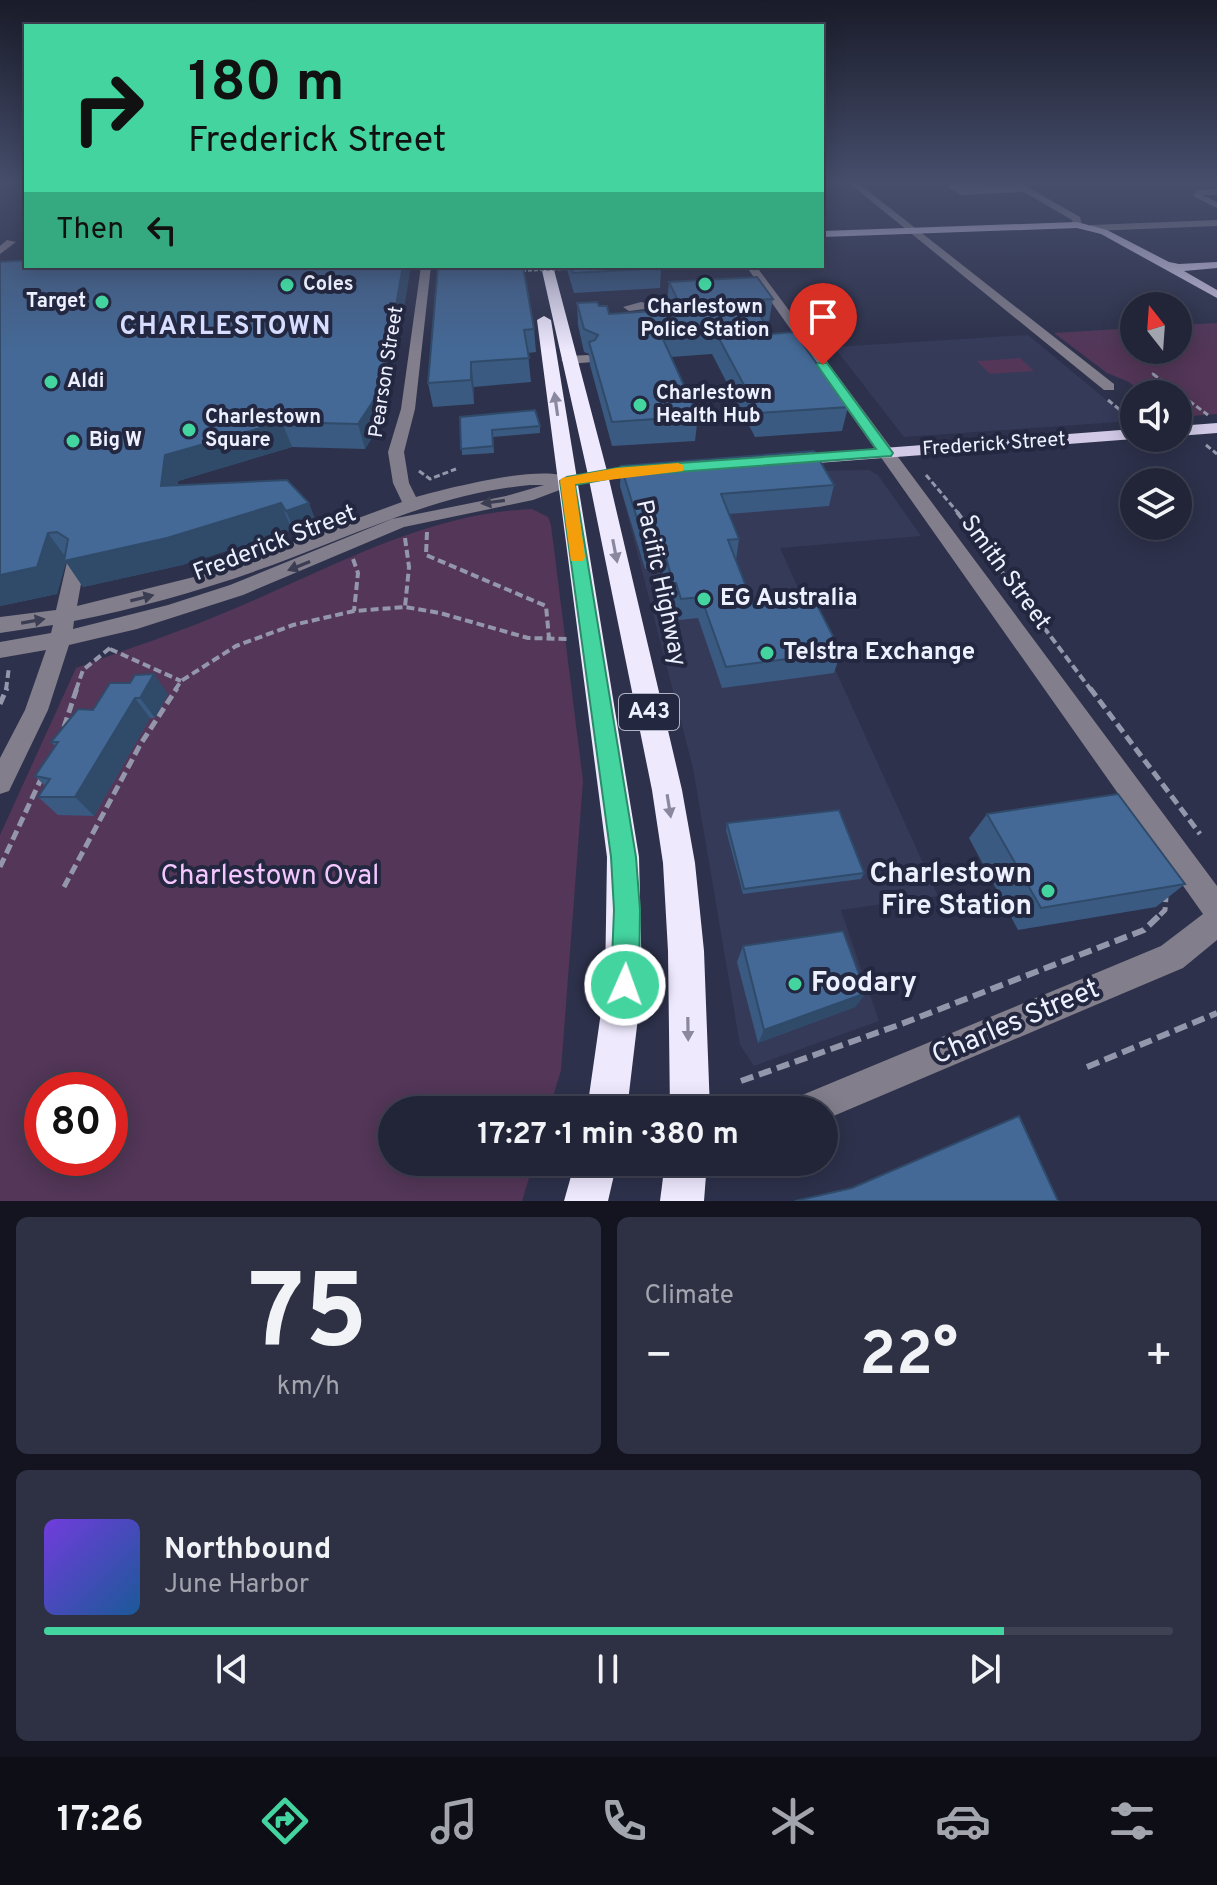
<!DOCTYPE html>
<html lang="en">
<head>
<meta charset="utf-8">
<style>
  :root { --surface:#222538; --page:#2e3143; --text:#f1f3f6; --muted:#a2a5ae; --line:#3f4253; --accent:#43d4a0 }
  body { margin:0; font-family:Overpass,sans-serif; background:var(--page); color:var(--text); height:100vh; display:flex; flex-direction:column; font-size:30px; white-space:nowrap }
  * { box-sizing:border-box; margin:0 }
  p { font-size:26px; color:var(--muted) }
  .icon { flex:none; width:44px; height:44px; fill:none; stroke:currentColor; stroke-width:2; stroke-linecap:round; stroke-linejoin:round }
  .map { position:relative; height:1201px; overflow:hidden }
  .panel { display:flex; flex-direction:column; gap:16px; padding:16px; background:#13141f; flex:1 }
  .panel>* { flex:none }
  .hud { position:absolute; left:24px; top:24px; width:800px; height:244px; border-radius:0px; box-shadow:0 4px 20px #0003,0 0 0 2px var(--line); background:#43d4a0; color:#111; overflow:hidden }
  .needle { width:52px; rotate:343deg }
  .controls { position:absolute; left:1120px; top:292px; display:grid; gap:16px }
  .controls a { display:grid; place-items:center; width:72px; height:72px; border-radius:50%; background:var(--surface); box-shadow:0 4px 20px #0003,0 0 0 2px var(--line); font-size:40px }
  .speed { position:absolute; left:24px; top:1072px; display:flex; gap:16px; font-size:40px; font-weight:700; text-align:center }
  .speed>* { display:grid; place-content:center; width:104px; height:104px; border-radius:50%; background:var(--surface); box-shadow:0 4px 20px #0003,0 0 0 2px var(--line); line-height:1 }
  .speed .limit { border:12px solid #d22; background:#fff; color:#111 }
  .pin { position:absolute; display:grid; place-items:center; width:68px; height:68px; color:#fff; margin:-82px -34px; border-radius:50% 50% 50% 0; rotate:-45deg; box-shadow:0 0 8px #0007 }
  .pin .icon { rotate:45deg }
  .me { position:absolute; width:88px; margin:-44px; rotate:2deg; stroke-linejoin:round; filter:drop-shadow(0 0 6px #0008) }
  .turn { display:flex; align-items:center; gap:28px; height:168px; padding:0 32px; font-size:36px }
  .turn .icon { width:104px; height:104px; stroke-width:2.5 }
  .turn b { display:block; font-size:56px; line-height:68px }
  .then { display:flex; align-items:center; height:76px; padding:0 32px; background:#0003; gap:16px; font-size:30px }
  .big { font-size:60px; font-weight:700; line-height:1.1 }
  .panel .widget { flex:1; display:flex; flex-direction:column; justify-content:center; gap:12px; min-width:0; padding:0 28px; border-radius:12px; background:var(--page) }
  .panel .dial { align-items:center; gap:0 }
  .dial b { font-size:104px; line-height:1 }
  .song { display:flex; align-items:center; gap:24px }
  .cover { width:96px; height:96px; border-radius:12px; background:linear-gradient(135deg,hsl(260 70% 55%),hsl(210 70% 35%)) }
  .played { height:8px; border-radius:4px; background:linear-gradient(90deg,var(--accent) 85%,var(--line) 85%) }
  .keys { display:flex; justify-content:space-around; direction:ltr }
  .heat { display:flex; justify-content:space-between; align-items:center; font-size:44px; direction:ltr }
  .panel .tiles { flex:1; display:grid; gap:16px; grid-template-columns:1fr 1fr }
  .widget:last-child { grid-column:span 2 }
  .trip { position:absolute; left:378px; top:1096px; width:460px; height:80px; border-radius:40px; background:var(--surface); box-shadow:0 4px 20px #0003,0 0 0 2px var(--line); font-weight:700; line-height:80px; text-align:center }
  .tab-bar { display:flex; height:128px; justify-content:space-around; align-items:center; background:#0e0f16; color:var(--muted) }
  .tab-bar .icon { width:56px; height:56px }
  .tab-bar .current { color:var(--accent) }
  .tab-bar b { font-size:36px; color:var(--text) }
  .map>svg:first-child { display:block }
  .built { fill:#353a59 }
  .green { fill:#533658; fill-rule:evenodd }
  .lines { fill:none; stroke-linecap:round; stroke-linejoin:round }
  .path-far4 { stroke:#9497ab; stroke-width:2; stroke-dasharray:4 2; stroke-linecap:butt }
  .path-far3 { stroke:#9497ab; stroke-width:3; stroke-dasharray:6 3; stroke-linecap:butt }
  .path-far2 { stroke:#9497ab; stroke-width:4; stroke-dasharray:8 4; stroke-linecap:butt }
  .path-far1 { stroke:#9497ab; stroke-width:5; stroke-dasharray:10 5; stroke-linecap:butt }
  .path { stroke:#9497ab; stroke-width:6; stroke-dasharray:13 6; stroke-linecap:butt }
  .minor { fill:#827e8c; fill-rule:evenodd }
  .major { fill:#d1c9e6; fill-rule:evenodd }
  .highway { fill:#efe9fe; fill-rule:evenodd }
  .path-bridge { stroke:#9497ab; stroke-width:2; stroke-dasharray:4 2; stroke-linecap:butt }
  .wall { fill:#3a5a81 }
  .shaded-wall { fill:#304a69 }
  .building { fill:#446996; stroke:#304a69; stroke-width:2 }
  .oneway { fill:#89889f }
  .oneway2 { fill:#3b3d53 }
  .route { fill:#43d4a0; stroke:#2c8a68; stroke-width:2 }
  .slow { fill:#f59e0b }
  .poi-dot { fill:#43d4a0; stroke:#232740; stroke-width:3 }
  .labels { text-anchor:middle; dominant-baseline:central; stroke-width:8; stroke-linejoin:round; paint-order:stroke }
  .far-poi-label { font-size:20px; font-weight:bold; fill:#edf0fe; stroke:#232740; text-anchor:start }
  .far-street-label { font-size:20px; fill:#edf0fe; stroke:#232740 }
  .shield { fill:#232740; stroke:#b0b4c5; stroke-width:2 }
  .shield-label { font-size:22px; font-weight:bold; fill:#edf0fe }
  .street-label { font-size:24px; fill:#edf0fe; stroke:#232740 }
  .poi-label { font-size:24px; font-weight:bold; fill:#edf0fe; stroke:#232740; text-anchor:start }
  .far-district-label { font-size:26px; font-weight:bold; letter-spacing:2px; fill:#d6ddff; stroke:#232740 }
  .near-poi-label { font-size:28px; font-weight:bold; fill:#edf0fe; stroke:#232740; text-anchor:end }
  .near-park-label { font-size:28px; fill:#f5c7ff; stroke:#232740 }
  .near-street-label { font-size:28px; fill:#edf0fe; stroke:#232740 }
</style>
</head>
<body>
<div class="map">
<svg width="1217" height="1201" viewBox="0 0 1217 1201">
  <rect width="100%" height="100%" fill="#2d314b"/>
  <g class="built">
    <path d="M1028 335 1132 421 904 437 834 347Z"/>
    <path d="M869 470 878 475 921 536 780 548 938 896 841 910 879 1021 754 1066 740 1045 693 768 620 486 810 471Z"/>
  </g>
  <g class="green">
    <path d="M1217 323V414L1178 417V394H1144L1129 382 1107 373 1054 333 1134 328V350H1178V325Z"/>
    <path d="M1020 358 1034 371 990 374 977 361Z"/>
    <path d="M532 509 548 517 551 525 583 781 561 1070 549 1110H392V1162H534L522 1201H0V835L76 668C127 649 180 632 231 610 328 570 424 513 532 509ZM42 1090H110V1158H42Z"/>
  </g>
  <g class="lines">
    <path class="path-far4" d="M1152 373 1156 376"/>
    <g class="path-far3">
      <path d="M1153 374 1208 415"/>
      <path d="M1108 400 1132 420"/>
      <path d="M1206 445 1217 454"/>
      <path d="M1144 446 1171 443"/>
      <path d="M419 471 430 479 456 469"/>
      <path d="M926 475 959 514"/>
    </g>
    <g class="path-far2">
      <path d="M957 512 1091 690"/>
      <path d="M427 532 426 555 546 606 549 638"/>
      <path d="M405 538 409 567 405 607"/>
      <path d="M353 559 358 573 354 611"/>
      <path d="M110 649 181 681"/>
      <path d="M6 690 9 667"/>
      <path d="M76 690 83 670 110 648"/>
      <path d="M175 690 181 681 236 646 293 625 354 611 405 607 440 613 528 638 569 639"/>
    </g>
    <g class="path-far1">
      <path d="M1090 688 1200 834"/>
      <path d="M0 704 7 688"/>
      <path d="M64 727 77 688"/>
      <path d="M0 867 41 779"/>
      <path d="M64 887 140 745 177 688"/>
      <path d="M1160 915 1165 910 1166 897"/>
    </g>
    <g class="path">
      <path d="M1087 1067 1217 1013"/>
      <path d="M741 1081 896 1026 1144 930 1162 913"/>
    </g>
    <g class="minor">
      <path d="M849 183H858L1114 384V390H1104Z"/>
      <path d="M951 183H1020L1080 217 1082 225 1074 227 1072 220 1024 192 961 195 948 187ZM1013 186 1016 187H960Z"/>
      <path d="M1217 189V195H1202L1217 202V208L1193 196 1197 190Z"/>
      <path d="M1217 220V226L1091 231 1086 228 1091 225Z"/>
      <path d="M7 240 16 242 0 254V246Z"/>
      <path d="M421 266H431L415 409 404 452 409 483 416 497C446 489 553 460 575 481L573 485 533 500 404 527 243 595 137 629 69 645 48 710 9 791 0 794V758L25 710 46 650 0 658V642L51 633 53 625 0 633V617L56 610 67 562 74 561 84 567 77 606 206 574 402 502 393 483 388 452 401 409ZM530 485H544L506 496 392 519 230 585 168 605 73 629 74 621C148 606 221 585 291 558 370 528 444 493 530 485Z"/>
      <path d="M746 266H756L1217 886V940L1183 968 824 1120V1110H790L795 1098 1161 946 1203 914Z"/>
      <path d="M641 302 645 303V309L629 311 623 307Z"/>
      <path d="M588 355 595 359 593 362 568 364 561 360 568 356Z"/>
    </g>
    <g class="major">
      <path d="M1077 222 1107 230 1169 262 1179 264 1217 262V268L1184 271 1217 290V298L1101 234 1077 228 822 237V231Z"/>
      <path d="M1217 423V433L1178 436V426Z"/>
      <path d="M1134 429 1136 438 1134 439 791 465 783 460 791 455Z"/>
      <path d="M647 465 655 470 653 473 567 486 559 481 567 476Z"/>
    </g>
    <g class="highway">
      <path d="M541 266H553L608 475 682 790 695 863 704 951 710 1110H670L668 951 663 863 652 790 588 475Z"/>
      <path d="M544 316 551 320 639 857 642 984 627 1110H587L605 984 607 857 537 320Z"/>
      <path d="M575 1162H617L608 1201H564Z"/>
      <path d="M665 1162H707L704 1201H660Z"/>
    </g>
    <path class="path-bridge" d="M522 271 567 269"/>
  </g>
  <g class="wall">
    <path d="M0 262 387 413 365 449 292 447 178 481V485L287 480 319 529 297 537 292 530 182 565 83 587 66 562 57 594 0 606Z"/>
    <path d="M438 266 534 329 536 352 528 353 531 382 474 387V404L433 407 428 383Z"/>
    <path d="M566 266H660L661 268 660 288 574 293Z"/>
    <path d="M669 282 773 299 769 321 764 322 772 334 848 407 842 431 755 437 712 354 671 357 698 416 695 441 612 446 590 365 589 354 584 352 578 325 577 303 599 306 609 314 671 310 667 303Z"/>
    <path d="M460 417 540 426V433L493 437 494 453 462 455Z"/>
    <path d="M621 466 834 485 829 506 729 514 739 539 736 560 754 607 841 652 834 673 722 688 698 618 679 620 674 604H671L661 567 645 569 620 486Z"/>
    <path d="M130 683 168 694 155 718H150L94 816 58 815 38 797 45 786 35 776 55 746 51 742Z"/>
    <path d="M987 814 1185 884 1156 907 1018 930 969 838Z"/>
    <path d="M727 823 864 873 861 879 743 894 726 830Z"/>
    <path d="M743 946 866 993 855 1007 758 1043 737 962Z"/>
  </g>
  <g class="shaded-wall">
    <path d="M403 266H411L387 413 365 449 358 424Z"/>
    <path d="M471 362 474 387V404L471 380Z"/>
    <path d="M282 422 292 447 178 481 175 512 161 486 165 455Z"/>
    <path d="M281 503 292 530 182 565 83 587 66 562 57 594 0 606V575L48 533 67 559Z"/>
    <path d="M309 503 319 529 297 537 286 511Z"/>
    <path d="M154 674 168 694 155 718 140 698Z"/>
    <path d="M135 698 150 718 94 816 75 797Z"/>
    <path d="M866 993 855 1007 758 1043 764 1030Z"/>
  </g>
  <g class="building">
    <path d="M26 260V266H403L381 389 358 424 282 422 165 455 161 486 287 480 309 503 286 511 281 503 167 538 64 561 68 539 57 532 48 533 37 567 0 575V262Z"/>
    <path d="M438 266H523L534 329 524 330 529 358 471 362V380L428 383Z"/>
    <path d="M571 266H660L661 268 573 273Z"/>
    <path d="M757 277 773 299 750 300 772 334 794 332 848 407 759 413 715 331 661 335 698 416 612 422 589 342 595 340 598 335 584 329 577 303 597 302 599 306H607L609 314 682 309 669 282Z"/>
    <path d="M535 410 540 426 492 430 493 446 461 449 460 417Z"/>
    <path d="M814 451 834 485 721 494 739 539 728 540 754 607 814 599 841 652 726 667 701 597 681 599 676 583H673L663 546 646 548 621 466Z"/>
    <path d="M154 674 140 698H135L75 797H38L50 779 35 776 58 742H51L78 709 93 710 110 683H130L135 675Z"/>
    <path d="M1118 794 1185 884 1041 908 987 814Z"/>
    <path d="M839 810 864 873 744 889 727 823Z"/>
    <path d="M843 931 866 993 764 1030 743 946Z"/>
    <path d="M1019 1116 1058 1201H795L852 1188Z"/>
  </g>
  <defs><path id="oneway-solid" d="M-6-.8H1V-3.2L6.5 0L1 3.2V.8H-6Z" transform="scale(2)"/></defs>
  <g class="oneway">
    <use href="#oneway-solid" transform="translate(556 404) rotate(-98)"/>
    <use href="#oneway-solid" transform="translate(615 551) rotate(79)"/>
    <use href="#oneway-solid" transform="translate(669 806) rotate(81)"/>
    <use href="#oneway-solid" transform="translate(688 1029) rotate(89)"/>
  </g>
  <g class="oneway2">
    <use href="#oneway-solid" transform="translate(493 502) rotate(172)"/>
    <use href="#oneway-solid" transform="translate(299 566) rotate(158)"/>
    <use href="#oneway-solid" transform="translate(142 598) rotate(-14)"/>
    <use href="#oneway-solid" transform="translate(33 621) rotate(-10)"/>
  </g>
  <linearGradient id="sky" x2="0" y2="1"><stop stop-color="#191b29"/><stop offset="0.52" stop-color="#464e6c"/><stop offset="1" stop-color="#464e6c" stop-opacity="0"/></linearGradient>
  <rect width="1217" height="351" fill="url(#sky)"/>
  <path class="route" d="M818 363H827L893 453 891 456 623 476 575 485 636 857 640 910 639 985 634 995 625 999 615 995 611 985 614 910 611 857 560 481 567 477 623 467 876 449 817 365Z"/>
  <path class="slow" d="M678 463 683 465V471L575 484 585 557 583 561H571L560 481 562 478 616 468Z"/>
  <g class="poi-dot">
    <circle cx="705" cy="284" r="8"/>
    <circle cx="287" cy="285" r="8"/>
    <circle cx="102" cy="302" r="8"/>
    <circle cx="51" cy="382" r="8"/>
    <circle cx="640" cy="405" r="8"/>
    <circle cx="189" cy="430" r="8"/>
    <circle cx="73" cy="441" r="8"/>
    <circle cx="704" cy="599" r="8"/>
    <circle cx="767" cy="653" r="8"/>
    <circle cx="1048" cy="891" r="8"/>
    <circle cx="795" cy="984" r="8"/>
  </g>
  <g class="labels">
    <g class="far-poi-label">
      <text x="303" y="285">Coles</text>
      <text x="86" y="302" text-anchor="end">Target</text>
      <text x="705" y="308" text-anchor="middle">Charlestown<tspan x="705" dy="23">Police Station</tspan></text>
      <text x="67" y="382">Aldi</text>
      <text x="656" y="394">Charlestown<tspan x="656" dy="23">Health Hub</tspan></text>
      <text x="205" y="418">Charlestown<tspan x="205" dy="23">Square</tspan></text>
      <text x="89" y="441">Big W</text>
    </g>
    <g class="far-street-label">
      <text transform="translate(387 372) rotate(-81)">Pearson Street</text>
      <text transform="translate(994 445) rotate(-4)">Frederick Street</text>
    </g>
    <rect class="shield" x="619" y="694" width="60" height="36" rx="6"/>
    <g class="shield-label">
      <text x="649" y="712">A43</text>
    </g>
    <g class="street-label">
      <text transform="translate(275 544) rotate(-21)">Frederick Street</text>
      <text transform="translate(1005 573) rotate(54)">Smith Street</text>
      <text transform="translate(660 583) rotate(78)">Pacific Highway</text>
    </g>
    <g class="poi-label">
      <text x="720" y="599">EG Australia</text>
      <text x="783" y="653">Telstra Exchange</text>
    </g>
    <g class="far-district-label">
      <text x="226" y="327">CHARLESTOWN</text>
    </g>
    <g class="near-poi-label">
      <text x="1032" y="875">Charlestown<tspan x="1032" dy="32">Fire Station</tspan></text>
      <text x="811" y="984" text-anchor="start">Foodary</text>
    </g>
    <g class="near-park-label">
      <text x="270" y="877">Charlestown Oval</text>
    </g>
    <g class="near-street-label">
      <text transform="translate(1016 1023) rotate(-23)">Charles Street</text>
    </g>
  </g>
</svg>
<div class="controls">
<a><svg class="needle" viewBox="-14 -14 28 28"><path d="M0-13l5 13h-10z" fill="#e53935"/><path d="M0 13l5-13h-10z" fill="#a2a5ae"/></svg></a>
<a><svg class="icon" aria-label="sound" viewBox="0 0 24 24"><path d="M4 9h4l5-4v14l-5-4H4zM17 9q2 3 0 6"/></svg></a>
<a><svg class="icon" aria-label="layers" viewBox="0 0 24 24"><path d="M12 4l9 5-9 5-9-5zM3 14l9 5 9-5"/></svg></a>
</div>
<div class="speed"><div class="limit">80</div></div>
<div class="pin" style="left:823px;top:365px;background:#d93025"><svg class="icon" aria-label="arrive" viewBox="0 0 24 24"><path d="M6 21V4h12l-3 4 3 4H6"/></svg></div>
<svg class="me" style="left:625px;top:985px" viewBox="-20 -20 40 40"><circle r="17" fill="#43d4a0" stroke="#fff" stroke-width="3"/><path d="M0-11L8 9 0 5-8 9z" fill="#fff"/></svg>
<div class="trip">17:27 · 1 min · 380 m</div>
<div class="hud">
<div class="turn"><svg class="icon" aria-label="right" viewBox="0 0 24 24"><path d="M7 20v-9h11M14 6l5 5-5 5"/></svg><div><b>180 m</b>Frederick Street</div></div>
<div class="then">Then<svg class="icon" aria-label="left" viewBox="0 0 24 24"><path d="M17 20v-9H6M10 6l-5 5 5 5"/></svg></div>
</div>
</div>
<section class="panel">
<div class="tiles">
<div class="widget dial"><b>75</b><p>km/h</p></div>
<div class="widget"><p>Climate</p>
<div class="heat"><a>−</a><b class="big">22°</b><a>+</a></div>
</div>
<div class="widget">
<div class="song"><i class="cover"></i><div><b>Northbound</b><p>June Harbor</p></div></div>
<div class="played"></div>
<div class="keys"><svg class="icon" aria-label="previous" viewBox="0 0 24 24"><path d="M18 5L8 12l10 7zM5 5v14"/></svg><svg class="icon" aria-label="pause" viewBox="0 0 24 24"><path d="M8 5v14M16 5v14"/></svg><svg class="icon" aria-label="next" viewBox="0 0 24 24"><path d="M6 5l10 7-10 7zM19 5v14"/></svg></div>
</div>
</div>
</section>
<nav class="tab-bar">
<b>17:26</b>
<svg class="icon current" aria-label="directions" viewBox="0 0 24 24"><path d="M12 3l9 9-9 9-9-9zM9 14v-3h6M13 9l2 2-2 2"/></svg>
<svg class="icon" aria-label="music" viewBox="0 0 24 24"><path d="M9 18V5l10-2v13"/><circle cx="6" cy="18" r="3"/><circle cx="16" cy="16" r="3"/></svg>
<svg class="icon" aria-label="phone" viewBox="0 0 24 24"><path d="M5 4h4l2 5-3 2q2 4 5 5l2-3 5 2v4C11 20 4 13 5 4z"/></svg>
<svg class="icon" aria-label="climate" viewBox="0 0 24 24"><path d="M12 3v18M4 7l16 10M4 17L20 7"/></svg>
<svg class="icon" aria-label="car" viewBox="0 0 24 24"><path d="M5 17H2v-5l4-1 3-4h7l3 4 3 1v5h-3M9 17h6M6 11h13"/><circle cx="7" cy="17" r="2"/><circle cx="17" cy="17" r="2"/></svg>
<svg class="icon" aria-label="filters" viewBox="0 0 24 24"><path d="M4 7h16M4 17h16"/><circle cx="9" cy="7" r="2"/><circle cx="15" cy="17" r="2"/></svg>
</nav>
</body>
</html>
